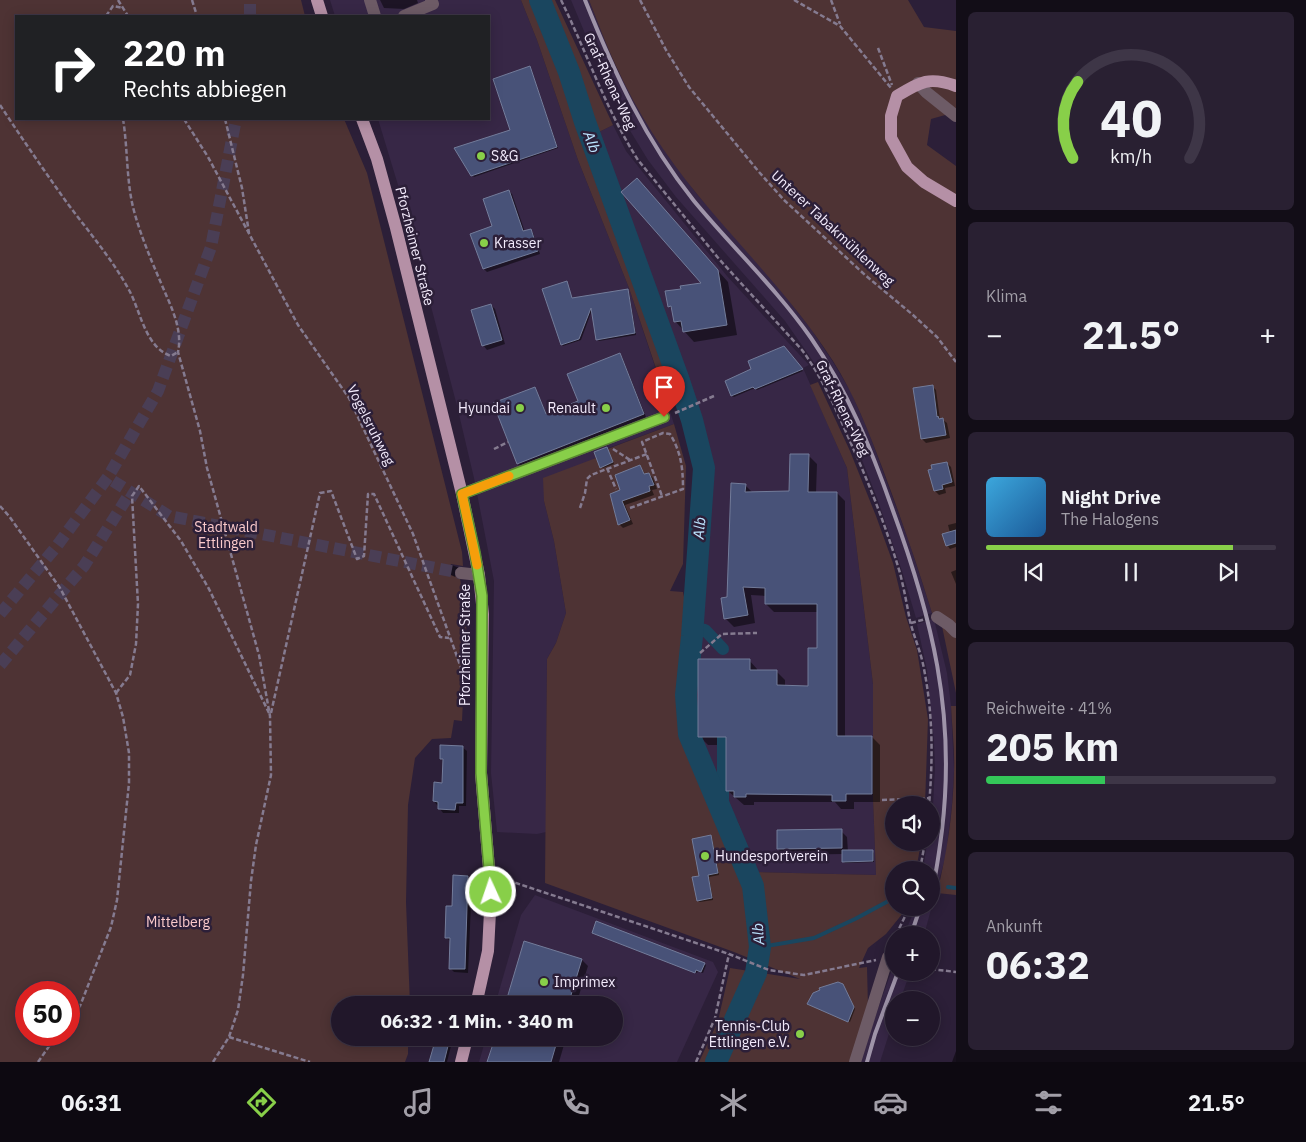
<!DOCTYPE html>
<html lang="de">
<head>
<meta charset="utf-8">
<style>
  :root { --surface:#21172a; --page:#292032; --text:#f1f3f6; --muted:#a29fa8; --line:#3e3647; --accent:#88cf49 }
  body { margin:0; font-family:"IBM Plex Sans",sans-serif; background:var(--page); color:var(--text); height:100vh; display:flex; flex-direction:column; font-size:19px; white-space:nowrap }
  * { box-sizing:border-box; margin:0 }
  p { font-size:16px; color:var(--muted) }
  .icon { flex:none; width:28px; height:28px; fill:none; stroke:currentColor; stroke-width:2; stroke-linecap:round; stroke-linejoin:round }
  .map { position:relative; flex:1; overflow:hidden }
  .details { display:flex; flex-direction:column; gap:12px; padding:12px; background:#120d17; width:350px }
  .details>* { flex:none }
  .top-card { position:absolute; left:15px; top:15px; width:475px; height:105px; border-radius:0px; box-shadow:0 2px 12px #0003,0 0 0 1px var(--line); background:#202124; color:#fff; overflow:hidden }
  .controls { position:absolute; left:885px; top:796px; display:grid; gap:10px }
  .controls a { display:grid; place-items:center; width:55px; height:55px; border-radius:50%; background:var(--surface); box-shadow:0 2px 12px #0003,0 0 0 1px var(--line); font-size:25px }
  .speed { position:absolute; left:15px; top:981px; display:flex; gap:10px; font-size:25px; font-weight:700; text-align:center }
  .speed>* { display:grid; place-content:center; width:65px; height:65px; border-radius:50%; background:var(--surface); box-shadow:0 2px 12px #0003,0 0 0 1px var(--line); line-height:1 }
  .speed .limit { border:8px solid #d22; background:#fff; color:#111 }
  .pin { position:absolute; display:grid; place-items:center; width:42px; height:42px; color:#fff; margin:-51px -21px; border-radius:50% 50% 50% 0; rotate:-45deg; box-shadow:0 0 5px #0007 }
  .pin .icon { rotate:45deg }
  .me { position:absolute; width:55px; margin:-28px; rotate:357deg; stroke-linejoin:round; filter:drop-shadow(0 0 4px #0008) }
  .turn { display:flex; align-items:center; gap:18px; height:105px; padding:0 25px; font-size:22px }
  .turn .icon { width:65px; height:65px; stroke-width:2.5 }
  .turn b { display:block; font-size:35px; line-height:42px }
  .big { font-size:38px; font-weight:800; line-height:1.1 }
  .details .widget { flex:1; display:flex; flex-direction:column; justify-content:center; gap:8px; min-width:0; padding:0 18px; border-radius:8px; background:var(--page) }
  .details .dial { align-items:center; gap:0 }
  .dial svg { height:130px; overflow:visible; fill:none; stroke:var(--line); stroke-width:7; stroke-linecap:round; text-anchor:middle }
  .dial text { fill:var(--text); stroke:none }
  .song { display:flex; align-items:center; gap:15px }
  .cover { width:60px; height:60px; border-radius:8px; background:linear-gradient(135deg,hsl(200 70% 55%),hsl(210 70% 35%)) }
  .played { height:5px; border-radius:2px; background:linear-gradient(90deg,var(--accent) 85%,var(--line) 85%) }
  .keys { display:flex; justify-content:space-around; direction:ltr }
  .heat { display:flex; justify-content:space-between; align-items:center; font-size:28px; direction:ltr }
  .charge { height:8px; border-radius:4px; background:linear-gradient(90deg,#34c759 41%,var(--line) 0) }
  .trip { position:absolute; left:331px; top:996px; width:292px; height:50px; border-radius:25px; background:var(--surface); box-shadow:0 2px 12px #0003,0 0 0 1px var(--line); font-weight:800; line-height:50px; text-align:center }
  .dock { display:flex; height:80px; justify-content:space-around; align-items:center; background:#0d0911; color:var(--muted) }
  .dock .icon { width:35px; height:35px }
  .dock .current { color:var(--accent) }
  .dock b { font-size:22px; color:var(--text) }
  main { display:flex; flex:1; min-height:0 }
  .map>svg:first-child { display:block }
  .built { fill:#372746 }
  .green { fill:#4e3334; fill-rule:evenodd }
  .shadow { fill:#0007 }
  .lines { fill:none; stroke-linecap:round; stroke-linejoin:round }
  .stream { stroke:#1a465f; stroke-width:4 }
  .canal { stroke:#1a465f; stroke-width:12 }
  .river { stroke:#1a465f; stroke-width:22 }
  .building { fill:#485278; stroke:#737c9a }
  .minor-tunnel { stroke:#4a3e55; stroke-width:12; stroke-dasharray:12 6; stroke-linecap:butt }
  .major-tunnel { stroke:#4a3e55; stroke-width:12; stroke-dasharray:12 6; stroke-linecap:butt }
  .path { stroke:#857b90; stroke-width:2.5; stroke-dasharray:5 2.5; stroke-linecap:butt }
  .minor { stroke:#6d5b66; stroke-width:12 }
  .major { stroke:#b590a6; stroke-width:12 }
  .rail { stroke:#9f94a9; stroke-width:4 }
  .route-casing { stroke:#58872f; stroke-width:12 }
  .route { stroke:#88cf49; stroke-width:9 }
  .slow { stroke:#f59e0b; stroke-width:9 }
  .poi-dot { fill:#88cf49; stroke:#2c1f38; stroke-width:2 }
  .labels { text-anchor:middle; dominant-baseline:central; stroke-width:5; stroke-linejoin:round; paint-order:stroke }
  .street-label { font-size:14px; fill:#f3ebfc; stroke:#2c1f38 }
  .poi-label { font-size:14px; fill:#f3ebfc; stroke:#2c1f38; text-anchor:start }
  .park-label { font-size:14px; fill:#fbcacb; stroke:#2c1f38 }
  .water-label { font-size:15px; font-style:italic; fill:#bbe3fe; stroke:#2c1f38 }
</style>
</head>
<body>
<main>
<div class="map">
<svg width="956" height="1062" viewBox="0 0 956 1062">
  <rect width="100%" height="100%" fill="#2c1f38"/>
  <g class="built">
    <path d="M330 0H521L537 40 578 160 629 288 674 424 595 453 596 458 544 501 554 541 566 613 556 643 547 659 546 832 537 834 497 832 491 773 494 581 474 478 457 406 408 218 378 119H489V16H335Z"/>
    <path d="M571 0H589L616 67 645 119 669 157 696 193 775 283 811 329 833 362 851 392 869 433 909 542 932 613 916 618 902 571 877 498 849 427 815 364 785 321 676 197 648 160 626 124 602 74Z"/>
    <path d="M613 125 626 151 645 175 727 276 809 365 803 368 847 468 873 684V799L876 875 756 872 738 822 732 811 726 812 693 737 694 658 712 467 694 397 599 132Z"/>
    <path d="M934 619 947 673 951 706 954 770 952 804 946 855 924 935H904L912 916 910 912 911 908H931V870H923L927 843 931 842 935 768 934 741 927 670 917 624Z"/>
    <path d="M535 895 713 962 718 972 677 1062H479L486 1038H615V1005H495L521 915Z"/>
    <path d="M894 964V972L910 973 900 1000H894V1018L880 1062H859Z"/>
  </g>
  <g class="green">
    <path d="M0 0H301L305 16H16V119H344L367 173 462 552 463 566 451 564 448 574 460 578 463 599 467 612 462 721 454 720 451 738 432 739 415 758 408 805 406 902 410 1005H340V1038H408V1054L405 1062H0ZM26 992H69V1035H26Z"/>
    <path d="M521 0H555L613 125 599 132 694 397 669 407 629 288 578 160 537 40Z"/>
    <path d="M589 0H908L924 27 956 31V112L931 119 927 145 956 166V693L939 612 932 613C917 564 900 515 882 467 868 430 854 394 833 361 794 300 742 249 697 194 665 155 637 112 616 66 606 45 598 22 589 0Z"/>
    <path d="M818 382 850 451 876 516 893 563 906 617 917 650 928 719 925 805H894V842L921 843 916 870H894V908H905L903 913 886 934 868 948 859 968 867 967 868 1007 851 1062H699L718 1021 730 968 800 979 734 952 545 883 547 659 556 643 566 613 554 541 544 501 543 478 596 458 594 454 674 424 686 466 683 564 670 591 683 592 688 616 682 685 683 736 719 822H738L757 872 876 875 873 799V684L847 468 810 385Z"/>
    <path d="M951 706H956V895L937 893C947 853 953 813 954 772 955 750 952 728 951 706Z"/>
  </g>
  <g class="shadow">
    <path d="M380 0H417L418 3 404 9 384 8Z"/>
    <path d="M530 68 558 148 474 177 472 175 512 131Z"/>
    <path d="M637 180 728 282 737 335 694 342 675 321 673 310 669 306 682 290 703 284Z"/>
    <path d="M509 191 512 194 525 232 530 230 533 233 540 254 487 272 484 269 472 234 494 227Z"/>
    <path d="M566 282 573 299 628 290 629 292 636 335 599 341 597 339 592 310 581 340 563 346 562 344Z"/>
    <path d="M491 305 495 309 505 344 487 350 483 345Z"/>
    <path d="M784 348 803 371 757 390 755 388 734 397 732 396 726 382 753 370Z"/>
    <path d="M620 354 622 357 646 417 521 466 518 464 495 404 535 388 547 415 579 402Z"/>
    <path d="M932 386 936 390 940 420 942 419 947 423 950 438 926 443 922 439Z"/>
    <path d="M607 449 614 464 603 468 601 467Z"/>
    <path d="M808 455 817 464 816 493H837L845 501V737H872L880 745V802H854V809H841L835 802H754V805H744L728 791 727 745H708L700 737 749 660 757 669V671L777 672 785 680V687H809L818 650V612H774L766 604V596L751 595 755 623 734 627 726 619 745 485 753 493H791Z"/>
    <path d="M947 463 951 467 955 486 945 488 946 493 939 495 935 491Z"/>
    <path d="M640 467 646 475 649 474 653 478 657 489 652 490 654 495 625 505 633 524 623 528 619 524 622 491Z"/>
    <path d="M956 523V547L950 549 947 545 950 533 948 525Z"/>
    <path d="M452 565 459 568 455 570V577L449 574Z"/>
    <path d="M956 570V584L951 572Z"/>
    <path d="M462 747 467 751 466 806H459V813H443L434 801 444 784V761L441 758Z"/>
    <path d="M841 831 847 837 848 852 872 851 874 853V862L845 863 843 861V854L785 855 778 849Z"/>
    <path d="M710 836 712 838 719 875 709 877 713 900 700 902 698 901 700 877Z"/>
    <path d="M468 877 472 881 468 973 454 972 450 968V941L446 937 453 908Z"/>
    <path d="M593 933 704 964 706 965 703 973 698 971 697 973Z"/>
    <path d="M582 960 588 966 576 1005H506Z"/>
    <path d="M843 985 855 1009 850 1022 811 1005Z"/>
    <path d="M434 1038H453L447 1062H430L435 1045 433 1043Z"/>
    <path d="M496 1038H566L559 1062H489Z"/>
    <path d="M956 1051V1062H952Z"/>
  </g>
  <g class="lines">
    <g class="stream">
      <path d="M948 887 956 888"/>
      <path d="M760 947 814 938 855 919 894 898"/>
    </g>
    <g class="canal">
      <path d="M693 627 705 630 723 649"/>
      <path d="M720 807 723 803V737"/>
    </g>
    <path class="river" d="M540 0 569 72 585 122 678 378 692 420 704 468 692 636 686 695 689 734 753 886 760 947 756 973 716 1062"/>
  </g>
  <g class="building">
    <path d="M530 66 557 147 471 176 454 148 510 130 493 79Z"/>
    <path d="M637 178 718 270 727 325 683 332 681 321 674 322 671 306 668 307 665 291 681 289 680 286 701 283 621 192Z"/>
    <path d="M509 190 523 231 531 229 538 251 483 269 470 234 492 226 483 199Z"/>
    <path d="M567 281 572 298 628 289 635 333 596 340 591 308 579 339 561 345 542 289Z"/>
    <path d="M491 304 502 340 482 346 471 310Z"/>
    <path d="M784 346 803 369 755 389 753 387 731 396 725 381 751 369 748 361Z"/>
    <path d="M620 353 644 414 517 464 493 403 535 387 546 414 578 401 567 374Z"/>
    <path d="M933 385 937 417 938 416 939 419 943 418 946 435 921 439 913 388Z"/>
    <path d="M607 447 613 462 600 468 594 452Z"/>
    <path d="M790 454H809L808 492H837V736H872V794H846V801H832V795L746 794V797H734V791H726V737H698V659H750V670H777V685L808 686V648H817V604H765V588L743 587 748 615 724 619 721 598 727 597 731 483 746 484 745 492 789 491Z"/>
    <path d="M947 462 952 482 942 485 943 489 934 491 928 470 932 469 931 465Z"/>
    <path d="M640 465 644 474 649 473 654 485 649 486 650 491 622 501 630 520 618 525 610 494 620 490 615 475Z"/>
    <path d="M956 530V543L946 546 942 534Z"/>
    <path d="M440 745 463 746V803H456L455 810 438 809V802L433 801 434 782 442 783 443 759H440Z"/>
    <path d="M842 829V848L777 849V830Z"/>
    <path d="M711 835 718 873 708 875 712 898 697 901 692 877 699 876 692 839Z"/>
    <path d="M842 850H873V861L842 862Z"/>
    <path d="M453 875 468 876 465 969H449L450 938H445L446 906H452Z"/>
    <path d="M596 921 705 963 701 972 696 970 695 973 592 933Z"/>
    <path d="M524 941 582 959 568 1005H505Z"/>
    <path d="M838 982 843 984 854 1007 848 1022 807 1004 813 993 820 990 819 988Z"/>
    <path d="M436 1038H450L444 1062H429Z"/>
    <path d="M495 1038H558L551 1062H487Z"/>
  </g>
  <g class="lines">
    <g class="minor-tunnel">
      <path d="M113 481 169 516 461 573"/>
      <path d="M0 665 84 566 130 493"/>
    </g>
    <g class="major-tunnel">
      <path d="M250 16V0"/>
      <path d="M0 614 56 547 108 477 158 391 211 247 236 119"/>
    </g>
    <g class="path">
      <path d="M118 0 128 16"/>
      <path d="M192 0 197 16"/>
      <path d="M561 0C587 53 606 110 638 160L719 259 802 350C824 380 838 414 853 448 871 488 887 530 900 573 904 589 907 605 910 621 914 637 921 652 924 669 933 714 933 759 929 805"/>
      <path d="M640 0 666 50 689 87 759 172 784 200 865 275 913 315 937 337 956 362"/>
      <path d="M794 0 840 26 891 88"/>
      <path d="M831 0 840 24"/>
      <path d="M106 16 113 6 123 8"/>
      <path d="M878 48 892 85"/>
      <path d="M0 105C21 137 43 169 65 200 87 230 111 257 129 290 141 312 145 347 171 356L178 352"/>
      <path d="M123 119C128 149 126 181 134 211 142 240 155 269 167 297 175 315 182 334 178 352L200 431 207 468 259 655 270 716 271 775 256 845 251 881 243 975 238 1010 229 1037 213 1062"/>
      <path d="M184 119 208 157 298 325 349 398 413 534 469 690"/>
      <path d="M225 119 242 188 249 233"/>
      <path d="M675 413 714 396"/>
      <path d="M494 449 508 442"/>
      <path d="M613 449 630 460"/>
      <path d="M607 468 616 489"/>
      <path d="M0 506 9 516 60 588 116 693 123 717 129 753V783L117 900 111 927 80 1006 69 1021"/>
      <path d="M580 508 585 493 587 479 591 475 647 454"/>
      <path d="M630 508 683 489C683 468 681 452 670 434L663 433 642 442 662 496"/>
      <path d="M911 623 926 619"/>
      <path d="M700 653 722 634 757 633"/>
      <path d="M116 693 130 675 136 644 138 604 132 496 139 486 181 541 209 589 269 713"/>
      <path d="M271 713 320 493 331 491 357 559 364 556 368 494H374L440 637 449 638"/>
      <path d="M882 800 930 798"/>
      <path d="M920 870 925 842"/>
      <path d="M501 878 729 954 769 970 804 975 876 960"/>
      <path d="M896 935 909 908"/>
      <path d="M931 969 956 972"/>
      <path d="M229 1037 310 1062"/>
      <path d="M38 1062 57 1035"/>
      <path d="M696 1062 715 1018 729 954"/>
    </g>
    <g class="minor">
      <path d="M370 0 375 16"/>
      <path d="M404 16 433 4 431 0"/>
      <path d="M918 83 926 92 956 116"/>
      <path d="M462 494 664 417"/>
      <path d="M461 573 479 575"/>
      <path d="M937 617 949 625 956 632"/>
      <path d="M855 1062 888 957"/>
    </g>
    <g class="major">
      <path d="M317 0 322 16"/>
      <path d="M956 86C929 76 920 82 897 96L891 116V138L907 167 924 182 956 201"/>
      <path d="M362 119 377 159 396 228 462 494 479 575 483 614 481 773 491 892 488 951 476 1005"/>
      <path d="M461 1062 467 1038"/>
    </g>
    <g class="rail">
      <path d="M585 0C614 72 645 140 694 201 732 247 776 288 811 338 847 390 871 448 892 508 932 617 956 713 942 830 939 852 937 872 931 894"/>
      <path d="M911 935 920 908"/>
      <path d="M867 1062 875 1034 898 972"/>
    </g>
  </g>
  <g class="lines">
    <g class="route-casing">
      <path id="route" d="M491 892 481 773 482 596 475 553 462 494 664 417"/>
    </g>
    <use href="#route" class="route"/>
    <path class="slow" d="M477 565 462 494 509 476"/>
  </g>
  <g class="poi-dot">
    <circle cx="481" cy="156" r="5"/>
    <circle cx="484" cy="243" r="5"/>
    <circle cx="520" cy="408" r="5"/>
    <circle cx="606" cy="408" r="5"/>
    <circle cx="705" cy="856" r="5"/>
    <circle cx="544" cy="982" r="5"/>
    <circle cx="800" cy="1034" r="5"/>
  </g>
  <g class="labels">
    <g class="street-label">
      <text transform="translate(610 81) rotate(65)">Graf-Rhena-Weg</text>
      <text transform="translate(833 228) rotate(43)">Unterer Tabakmühlenweg</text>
      <text transform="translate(415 246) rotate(76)">Pforzheimer Straße</text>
      <text transform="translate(843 408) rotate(64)">Graf-Rhena-Weg</text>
      <text transform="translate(371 425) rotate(63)">Vogelsruhweg</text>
      <text transform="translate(465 645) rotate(-90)">Pforzheimer Straße</text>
    </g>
    <g class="poi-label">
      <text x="491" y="156">S&amp;G</text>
      <text x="494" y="243">Krasser</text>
      <text x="510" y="408" text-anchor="end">Hyundai</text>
      <text x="596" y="408" text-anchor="end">Renault</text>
      <text x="715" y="856">Hundesportverein</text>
      <text x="554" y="982">Imprimex</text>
      <text x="790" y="1026" text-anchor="end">Tennis-Club<tspan x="790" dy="16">Ettlingen e.V.</tspan></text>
    </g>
    <g class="park-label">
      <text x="226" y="527">Stadtwald<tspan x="226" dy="16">Ettlingen</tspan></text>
      <text x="178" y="922">Mittelberg</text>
    </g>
    <g class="water-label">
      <text transform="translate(592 142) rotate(70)">Alb</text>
      <text transform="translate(699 528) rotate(-85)">Alb</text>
      <text transform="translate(758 934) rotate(-94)">Alb</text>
    </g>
  </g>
</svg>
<div class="controls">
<a><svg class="icon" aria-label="sound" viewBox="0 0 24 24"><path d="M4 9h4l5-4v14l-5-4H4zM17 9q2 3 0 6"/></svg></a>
<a><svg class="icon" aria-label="search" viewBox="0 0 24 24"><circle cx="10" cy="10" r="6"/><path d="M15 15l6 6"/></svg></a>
<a>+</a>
<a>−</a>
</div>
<div class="speed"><div class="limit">50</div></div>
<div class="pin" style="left:664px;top:417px;background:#d93025"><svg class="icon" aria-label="arrive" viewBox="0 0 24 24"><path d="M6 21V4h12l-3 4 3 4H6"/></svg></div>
<svg class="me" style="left:491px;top:892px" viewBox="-20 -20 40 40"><circle r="17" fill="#88cf49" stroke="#fff" stroke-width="3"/><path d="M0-11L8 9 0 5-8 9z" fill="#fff"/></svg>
<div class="trip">06:32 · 1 Min. · 340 m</div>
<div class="top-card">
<div class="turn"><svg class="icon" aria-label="right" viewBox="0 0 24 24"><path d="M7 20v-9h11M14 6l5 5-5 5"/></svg><div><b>220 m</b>Rechts abbiegen</div></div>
</div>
</div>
<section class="details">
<div class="widget dial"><svg viewBox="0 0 100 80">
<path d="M14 69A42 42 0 1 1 86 69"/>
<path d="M14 69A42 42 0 0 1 17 22" stroke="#88cf49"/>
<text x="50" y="56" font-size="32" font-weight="700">40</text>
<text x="50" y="72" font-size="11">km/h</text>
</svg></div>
<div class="widget"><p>Klima</p>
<div class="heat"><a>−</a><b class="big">21.5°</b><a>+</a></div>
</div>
<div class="widget">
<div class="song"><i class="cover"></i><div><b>Night Drive</b><p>The Halogens</p></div></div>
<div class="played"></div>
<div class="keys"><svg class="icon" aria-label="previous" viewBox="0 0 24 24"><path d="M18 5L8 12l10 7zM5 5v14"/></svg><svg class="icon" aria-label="pause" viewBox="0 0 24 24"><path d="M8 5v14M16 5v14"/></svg><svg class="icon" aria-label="next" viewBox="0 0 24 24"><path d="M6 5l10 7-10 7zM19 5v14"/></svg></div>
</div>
<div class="widget"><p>Reichweite · 41%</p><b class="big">205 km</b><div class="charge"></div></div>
<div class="widget"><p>Ankunft</p><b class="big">06:32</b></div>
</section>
</main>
<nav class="dock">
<b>06:31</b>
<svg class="icon current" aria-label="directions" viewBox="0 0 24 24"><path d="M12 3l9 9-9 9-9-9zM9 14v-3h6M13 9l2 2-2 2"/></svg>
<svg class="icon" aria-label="music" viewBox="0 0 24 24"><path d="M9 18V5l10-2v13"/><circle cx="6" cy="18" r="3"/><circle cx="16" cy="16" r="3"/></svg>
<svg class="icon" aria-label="phone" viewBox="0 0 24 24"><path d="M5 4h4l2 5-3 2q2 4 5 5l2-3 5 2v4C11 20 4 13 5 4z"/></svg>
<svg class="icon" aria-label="climate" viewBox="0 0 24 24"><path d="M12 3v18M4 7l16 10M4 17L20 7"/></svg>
<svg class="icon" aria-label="car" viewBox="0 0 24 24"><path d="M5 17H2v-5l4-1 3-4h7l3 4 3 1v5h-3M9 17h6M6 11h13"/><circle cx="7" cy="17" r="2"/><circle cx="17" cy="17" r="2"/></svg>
<svg class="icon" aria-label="filters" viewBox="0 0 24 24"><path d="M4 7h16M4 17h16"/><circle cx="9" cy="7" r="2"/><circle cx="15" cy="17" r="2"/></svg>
<b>21.5°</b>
</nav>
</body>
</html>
